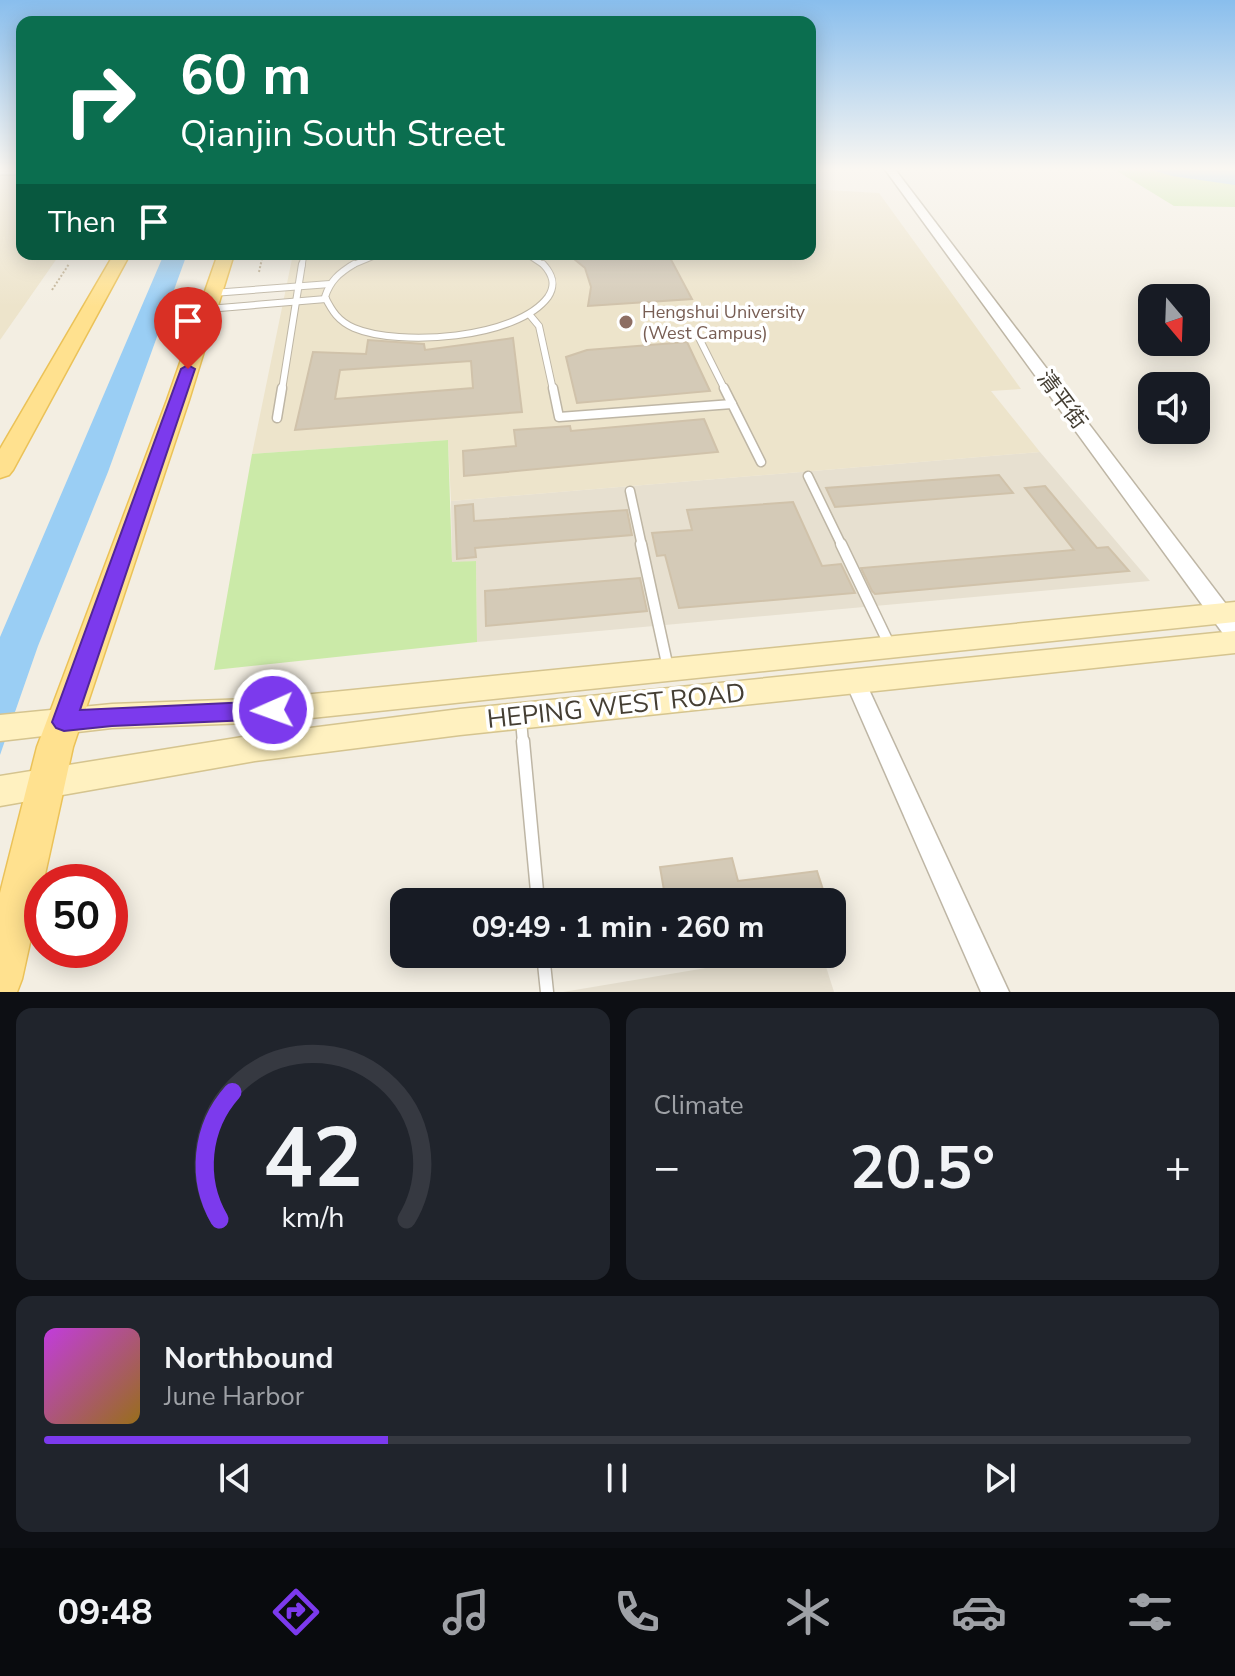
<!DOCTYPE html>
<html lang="en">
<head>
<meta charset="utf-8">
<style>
  :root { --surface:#171b24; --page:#20242c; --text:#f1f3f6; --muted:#9ea1a6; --line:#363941; --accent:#7c3aed }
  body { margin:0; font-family:"Nunito Sans","Noto Sans SC",sans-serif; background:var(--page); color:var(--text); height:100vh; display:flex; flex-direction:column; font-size:30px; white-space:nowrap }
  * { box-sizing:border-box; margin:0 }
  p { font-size:26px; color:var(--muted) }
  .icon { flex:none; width:44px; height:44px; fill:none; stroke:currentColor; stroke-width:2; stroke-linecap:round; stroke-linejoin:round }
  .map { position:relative; height:992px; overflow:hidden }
  .panel { display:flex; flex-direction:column; gap:16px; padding:16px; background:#0d0f14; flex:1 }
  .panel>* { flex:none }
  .guide { position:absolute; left:16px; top:16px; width:800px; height:244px; border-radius:16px; box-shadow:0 4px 20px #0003; background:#0b6e4f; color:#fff; overflow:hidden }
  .needle { width:52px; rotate:161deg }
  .tools { position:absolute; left:1138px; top:284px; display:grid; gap:16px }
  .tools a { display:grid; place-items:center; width:72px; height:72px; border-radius:16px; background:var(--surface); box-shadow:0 4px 20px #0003; font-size:40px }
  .speed { position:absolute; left:24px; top:864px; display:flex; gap:16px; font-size:40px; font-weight:700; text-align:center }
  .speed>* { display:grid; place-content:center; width:104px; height:104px; border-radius:50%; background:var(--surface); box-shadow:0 4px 20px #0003; line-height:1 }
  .speed .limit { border:12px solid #d22; background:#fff; color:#111 }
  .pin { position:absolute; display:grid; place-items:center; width:68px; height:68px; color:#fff; margin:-82px -34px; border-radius:50% 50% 50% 0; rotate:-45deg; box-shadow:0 0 8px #0007 }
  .pin .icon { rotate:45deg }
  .me { position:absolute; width:88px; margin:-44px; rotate:268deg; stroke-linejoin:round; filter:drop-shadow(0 0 6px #0008) }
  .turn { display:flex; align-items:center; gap:28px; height:168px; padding:0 32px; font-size:36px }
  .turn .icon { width:104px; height:104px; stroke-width:2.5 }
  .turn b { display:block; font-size:56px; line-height:68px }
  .then { display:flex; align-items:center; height:76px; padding:0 32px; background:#0003; gap:16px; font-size:30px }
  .big { font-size:60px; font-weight:700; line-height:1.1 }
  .panel .tile { flex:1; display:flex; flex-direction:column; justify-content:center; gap:12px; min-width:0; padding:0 28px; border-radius:16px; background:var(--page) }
  .panel .dial { align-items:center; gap:0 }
  .dial svg { height:208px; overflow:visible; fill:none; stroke:var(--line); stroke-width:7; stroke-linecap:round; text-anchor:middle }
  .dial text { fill:var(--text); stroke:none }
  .song { display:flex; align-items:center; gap:24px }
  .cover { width:96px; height:96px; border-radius:12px; background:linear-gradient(135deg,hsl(290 70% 55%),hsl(40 70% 35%)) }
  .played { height:8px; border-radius:4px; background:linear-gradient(90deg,var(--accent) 30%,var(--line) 30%) }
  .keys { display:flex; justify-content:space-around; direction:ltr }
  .heat { display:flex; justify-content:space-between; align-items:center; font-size:44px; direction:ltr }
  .panel .tiles { flex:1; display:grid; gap:16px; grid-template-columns:1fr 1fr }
  .tile:last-child { grid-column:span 2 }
  .trip { position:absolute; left:390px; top:888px; width:456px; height:80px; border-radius:16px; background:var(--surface); box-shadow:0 4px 20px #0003; font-weight:700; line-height:80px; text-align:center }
  .tabs { display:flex; height:128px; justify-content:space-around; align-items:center; background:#090b0e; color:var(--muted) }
  .tabs .icon { width:56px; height:56px }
  .tabs .on { color:var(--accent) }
  .tabs b { font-size:36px; color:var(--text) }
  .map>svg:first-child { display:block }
  .residential { fill:#e7e0d0 }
  .education { fill:#ede4cb }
  .green { fill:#cbeaa8 }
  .water { fill:#9acef4 }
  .building { fill:#d4cab7; stroke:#d0c2aa; stroke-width:2; fill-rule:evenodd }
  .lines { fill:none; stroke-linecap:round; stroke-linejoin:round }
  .service-far4-casing { stroke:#beb6a5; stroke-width:7 }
  .service-far3-casing { stroke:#beb6a5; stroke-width:8 }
  .service-far2-casing { stroke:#beb6a5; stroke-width:11 }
  .service-far1-casing { stroke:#beb6a5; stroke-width:13 }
  .service-casing { stroke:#beb6a5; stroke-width:15 }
  .minor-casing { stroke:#beb6a5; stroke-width:3 }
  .tertiary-casing { stroke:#beb6a5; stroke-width:3 }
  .secondary-casing { stroke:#d5c48f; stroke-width:3 }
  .primary-casing { stroke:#ebc258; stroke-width:3 }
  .path { stroke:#c1b295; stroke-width:2; stroke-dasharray:2 2; stroke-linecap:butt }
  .service-far4 { stroke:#fff; stroke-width:5 }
  .service-far3 { stroke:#fff; stroke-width:6 }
  .service-far2 { stroke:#fff; stroke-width:8 }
  .service-far1 { stroke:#fff; stroke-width:10 }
  .service { stroke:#fff; stroke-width:12 }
  .minor { fill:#fff; fill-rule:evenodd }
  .tertiary { fill:#fff; fill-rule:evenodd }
  .secondary { fill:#fff1c0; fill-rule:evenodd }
  .primary { fill:#ffe18f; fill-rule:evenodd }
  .route { fill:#7c3aed; stroke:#51269a; stroke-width:2 }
  .education-dot { fill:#8d6e63; stroke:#fff; stroke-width:3 }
  .labels { text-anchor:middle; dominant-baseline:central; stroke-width:7; stroke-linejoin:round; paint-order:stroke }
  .far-education-label { font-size:18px; fill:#785e54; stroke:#fff; text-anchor:start }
  .street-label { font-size:22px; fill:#443e33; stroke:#fff }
  .near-street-label { font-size:26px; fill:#443e33; stroke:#fff }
</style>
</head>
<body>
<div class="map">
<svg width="1235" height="992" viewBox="0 0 1235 992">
  <rect width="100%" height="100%" fill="#f3eee2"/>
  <g class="residential">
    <path d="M1040 452 1150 581 477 642 476 561 452 563 451 501Z"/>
    <path d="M789 954H822L834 992H563Z"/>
  </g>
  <g class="education">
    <path d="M0 168H22V254H60L0 340Z"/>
    <path d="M810 189 879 193 1021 389 991 391 1040 452 451 501 448 440 252 454 293 254H810Z"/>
  </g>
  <g class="green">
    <path d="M1120 168H1235V207L1174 206 1117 171 1124 170Z"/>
    <path d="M448 440 452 562 476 561 477 642 214 670 252 454Z"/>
  </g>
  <g class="water">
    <path d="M1145 168H1235V185L1172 176Z"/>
    <path d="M164 254H187L108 472 38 646 0 755V637Z"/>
  </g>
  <g class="building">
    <path d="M568 254H668L692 299 588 306 591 287 585 268Z"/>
    <path d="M513 338 522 412 295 430 313 352 366 354 368 340 424 344 425 350ZM471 361 473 388 335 399 340 370Z"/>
    <path d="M687 342 710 391 577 403 566 357 587 350Z"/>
    <path d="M704 419 718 452 464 476 463 451 516 446 514 430 570 426 571 431Z"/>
    <path d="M999 475 1013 493 835 507 826 488Z"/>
    <path d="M1045 486 1097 548 1108 547 1129 571 875 594 872 591 861 568 1074 550 1025 488Z"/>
    <path d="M793 502 822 566 841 564 855 593 679 608 665 555 657 556 652 533 692 530 687 510Z"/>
    <path d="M473 504 474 521 627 510 632 535 475 548 476 557 457 559 455 506Z"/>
    <path d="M640 578 647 611 486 626 485 591Z"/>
    <path d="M732 858 738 881 817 871 827 902H666L660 867Z"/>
  </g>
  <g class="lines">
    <g class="service-far4-casing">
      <g id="service-far4">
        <path d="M0 172H22"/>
        <path d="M527 254 545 266"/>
        <path d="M302 266 304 254"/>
        <path d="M350 266 379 254"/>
      </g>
    </g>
    <g class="service-far3-casing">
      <g id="service-far3">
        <path d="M354 264C339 273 330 281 325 297 332 311 338 321 354 328 399 347 517 339 548 297 556 285 553 275 543 264"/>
        <path d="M213 293 330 284"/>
        <path d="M208 309 326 299"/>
        <path d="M529 314 539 326 553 390"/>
        <path d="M700 340 725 390"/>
        <path d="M282 390 302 264"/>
      </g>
    </g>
    <g class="service-far2-casing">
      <g id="service-far2">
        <path d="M553 388 559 417 732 404"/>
        <path d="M724 388 761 462"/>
        <path d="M277 418 282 388"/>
        <path d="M808 476 842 546"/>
        <path d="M630 491 642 546"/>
      </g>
    </g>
    <g class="service-far1-casing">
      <g id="service-far1">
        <path d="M641 544 668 668"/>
        <path d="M841 544 890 646"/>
        <path d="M521 720 523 743"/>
      </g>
    </g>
    <g class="service-casing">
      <g id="service">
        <path d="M523 741 538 902"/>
        <path d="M543 954 547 992"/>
      </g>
    </g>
    <g class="minor-casing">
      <path id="minor" d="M855 673 862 676 865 681 1009 992H981L845 681 848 676Z"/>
    </g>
    <g class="tertiary-casing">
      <path id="tertiary" d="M884 168H894L1235 616V642L1227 639Z"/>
    </g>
    <g class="secondary-casing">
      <g id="secondary">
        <path d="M1235 602V622L273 722 112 728 0 741V715L112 704 273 698Z"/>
        <path d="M1235 631V653L460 735 255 761 0 806V776L255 735 460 709Z"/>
      </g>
    </g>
    <g class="primary-casing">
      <g id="primary">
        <path d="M114 254H130L13 470 9 475 0 478V449Z"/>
        <path d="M218 254H234L189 400 73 747 22 979 17 992H0V893L37 747 167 400Z"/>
      </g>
    </g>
    <g class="path">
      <path d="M259 272 263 254"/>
      <path d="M52 290 69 264"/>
    </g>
    <use href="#service-far4" class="service-far4"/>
    <use href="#service-far3" class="service-far3"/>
    <use href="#service-far2" class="service-far2"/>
    <use href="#service-far1" class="service-far1"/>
    <use href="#service" class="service"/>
    <use href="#minor" class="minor"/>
    <use href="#tertiary" class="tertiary"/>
    <use href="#secondary" class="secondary"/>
    <use href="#primary" class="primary"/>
  </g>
  <linearGradient id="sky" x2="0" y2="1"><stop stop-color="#89beed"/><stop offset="0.55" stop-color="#faf7f2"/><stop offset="1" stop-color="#faf7f2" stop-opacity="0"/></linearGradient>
  <rect width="1235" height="307" fill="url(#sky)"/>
  <path class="route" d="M188 365 195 369 80 710 273 701 281 703 284 710 281 717 273 719 112 726 64 731 56 728 52 722 181 369Z"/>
  <circle class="education-dot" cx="626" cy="322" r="8"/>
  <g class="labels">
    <g class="far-education-label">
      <text x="642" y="312">Hengshui University<tspan x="642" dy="21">(West Campus)</tspan></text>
    </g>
    <g class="street-label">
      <text transform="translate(1062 400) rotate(53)">清平街</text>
    </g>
    <g class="near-street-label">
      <text transform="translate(616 706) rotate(-6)">HEPING WEST ROAD</text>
    </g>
  </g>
</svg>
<div class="tools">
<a><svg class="needle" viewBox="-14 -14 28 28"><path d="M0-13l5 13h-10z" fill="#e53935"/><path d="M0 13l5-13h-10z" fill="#9ea1a6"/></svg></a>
<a><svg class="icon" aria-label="sound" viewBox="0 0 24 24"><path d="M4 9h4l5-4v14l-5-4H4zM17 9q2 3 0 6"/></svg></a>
</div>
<div class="speed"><div class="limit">50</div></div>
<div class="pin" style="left:188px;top:369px;background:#d93025"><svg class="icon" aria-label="arrive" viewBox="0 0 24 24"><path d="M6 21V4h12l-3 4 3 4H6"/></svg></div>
<svg class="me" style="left:273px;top:710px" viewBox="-20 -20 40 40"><circle r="17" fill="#7c3aed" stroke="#fff" stroke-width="3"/><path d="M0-11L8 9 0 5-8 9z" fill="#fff"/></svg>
<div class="trip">09:49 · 1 min · 260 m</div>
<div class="guide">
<div class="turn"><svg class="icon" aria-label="right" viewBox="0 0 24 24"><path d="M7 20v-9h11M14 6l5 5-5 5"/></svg><div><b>60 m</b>Qianjin South Street</div></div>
<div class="then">Then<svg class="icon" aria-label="arrive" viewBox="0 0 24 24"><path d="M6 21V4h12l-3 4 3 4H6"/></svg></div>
</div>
</div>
<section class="panel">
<div class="tiles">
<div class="tile dial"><svg viewBox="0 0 100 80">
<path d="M14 69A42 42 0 1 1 86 69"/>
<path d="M14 69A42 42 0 0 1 19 20" stroke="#7c3aed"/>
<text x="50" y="56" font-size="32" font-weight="700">42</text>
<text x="50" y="72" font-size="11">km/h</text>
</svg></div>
<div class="tile"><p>Climate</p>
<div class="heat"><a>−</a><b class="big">20.5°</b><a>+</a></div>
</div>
<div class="tile">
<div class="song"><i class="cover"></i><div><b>Northbound</b><p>June Harbor</p></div></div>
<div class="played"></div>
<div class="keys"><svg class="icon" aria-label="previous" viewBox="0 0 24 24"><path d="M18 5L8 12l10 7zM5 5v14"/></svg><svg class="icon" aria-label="pause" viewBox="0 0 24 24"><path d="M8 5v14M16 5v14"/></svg><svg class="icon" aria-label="next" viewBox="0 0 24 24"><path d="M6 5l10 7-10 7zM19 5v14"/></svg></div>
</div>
</div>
</section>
<nav class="tabs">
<b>09:48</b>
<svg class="icon on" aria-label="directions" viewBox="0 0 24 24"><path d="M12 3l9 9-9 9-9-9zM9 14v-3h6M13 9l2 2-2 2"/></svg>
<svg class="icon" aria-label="music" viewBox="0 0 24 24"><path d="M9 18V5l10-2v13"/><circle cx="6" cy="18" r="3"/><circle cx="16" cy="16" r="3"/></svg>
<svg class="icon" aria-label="phone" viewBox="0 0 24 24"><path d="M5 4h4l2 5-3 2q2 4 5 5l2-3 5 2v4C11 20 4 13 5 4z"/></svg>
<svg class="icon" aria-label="climate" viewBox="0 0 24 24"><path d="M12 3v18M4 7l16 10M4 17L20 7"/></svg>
<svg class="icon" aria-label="car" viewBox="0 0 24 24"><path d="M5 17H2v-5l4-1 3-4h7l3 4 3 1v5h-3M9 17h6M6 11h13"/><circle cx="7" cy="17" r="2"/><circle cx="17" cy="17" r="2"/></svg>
<svg class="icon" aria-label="filters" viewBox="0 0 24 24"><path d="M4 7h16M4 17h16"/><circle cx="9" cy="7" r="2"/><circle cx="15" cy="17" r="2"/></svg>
</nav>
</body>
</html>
